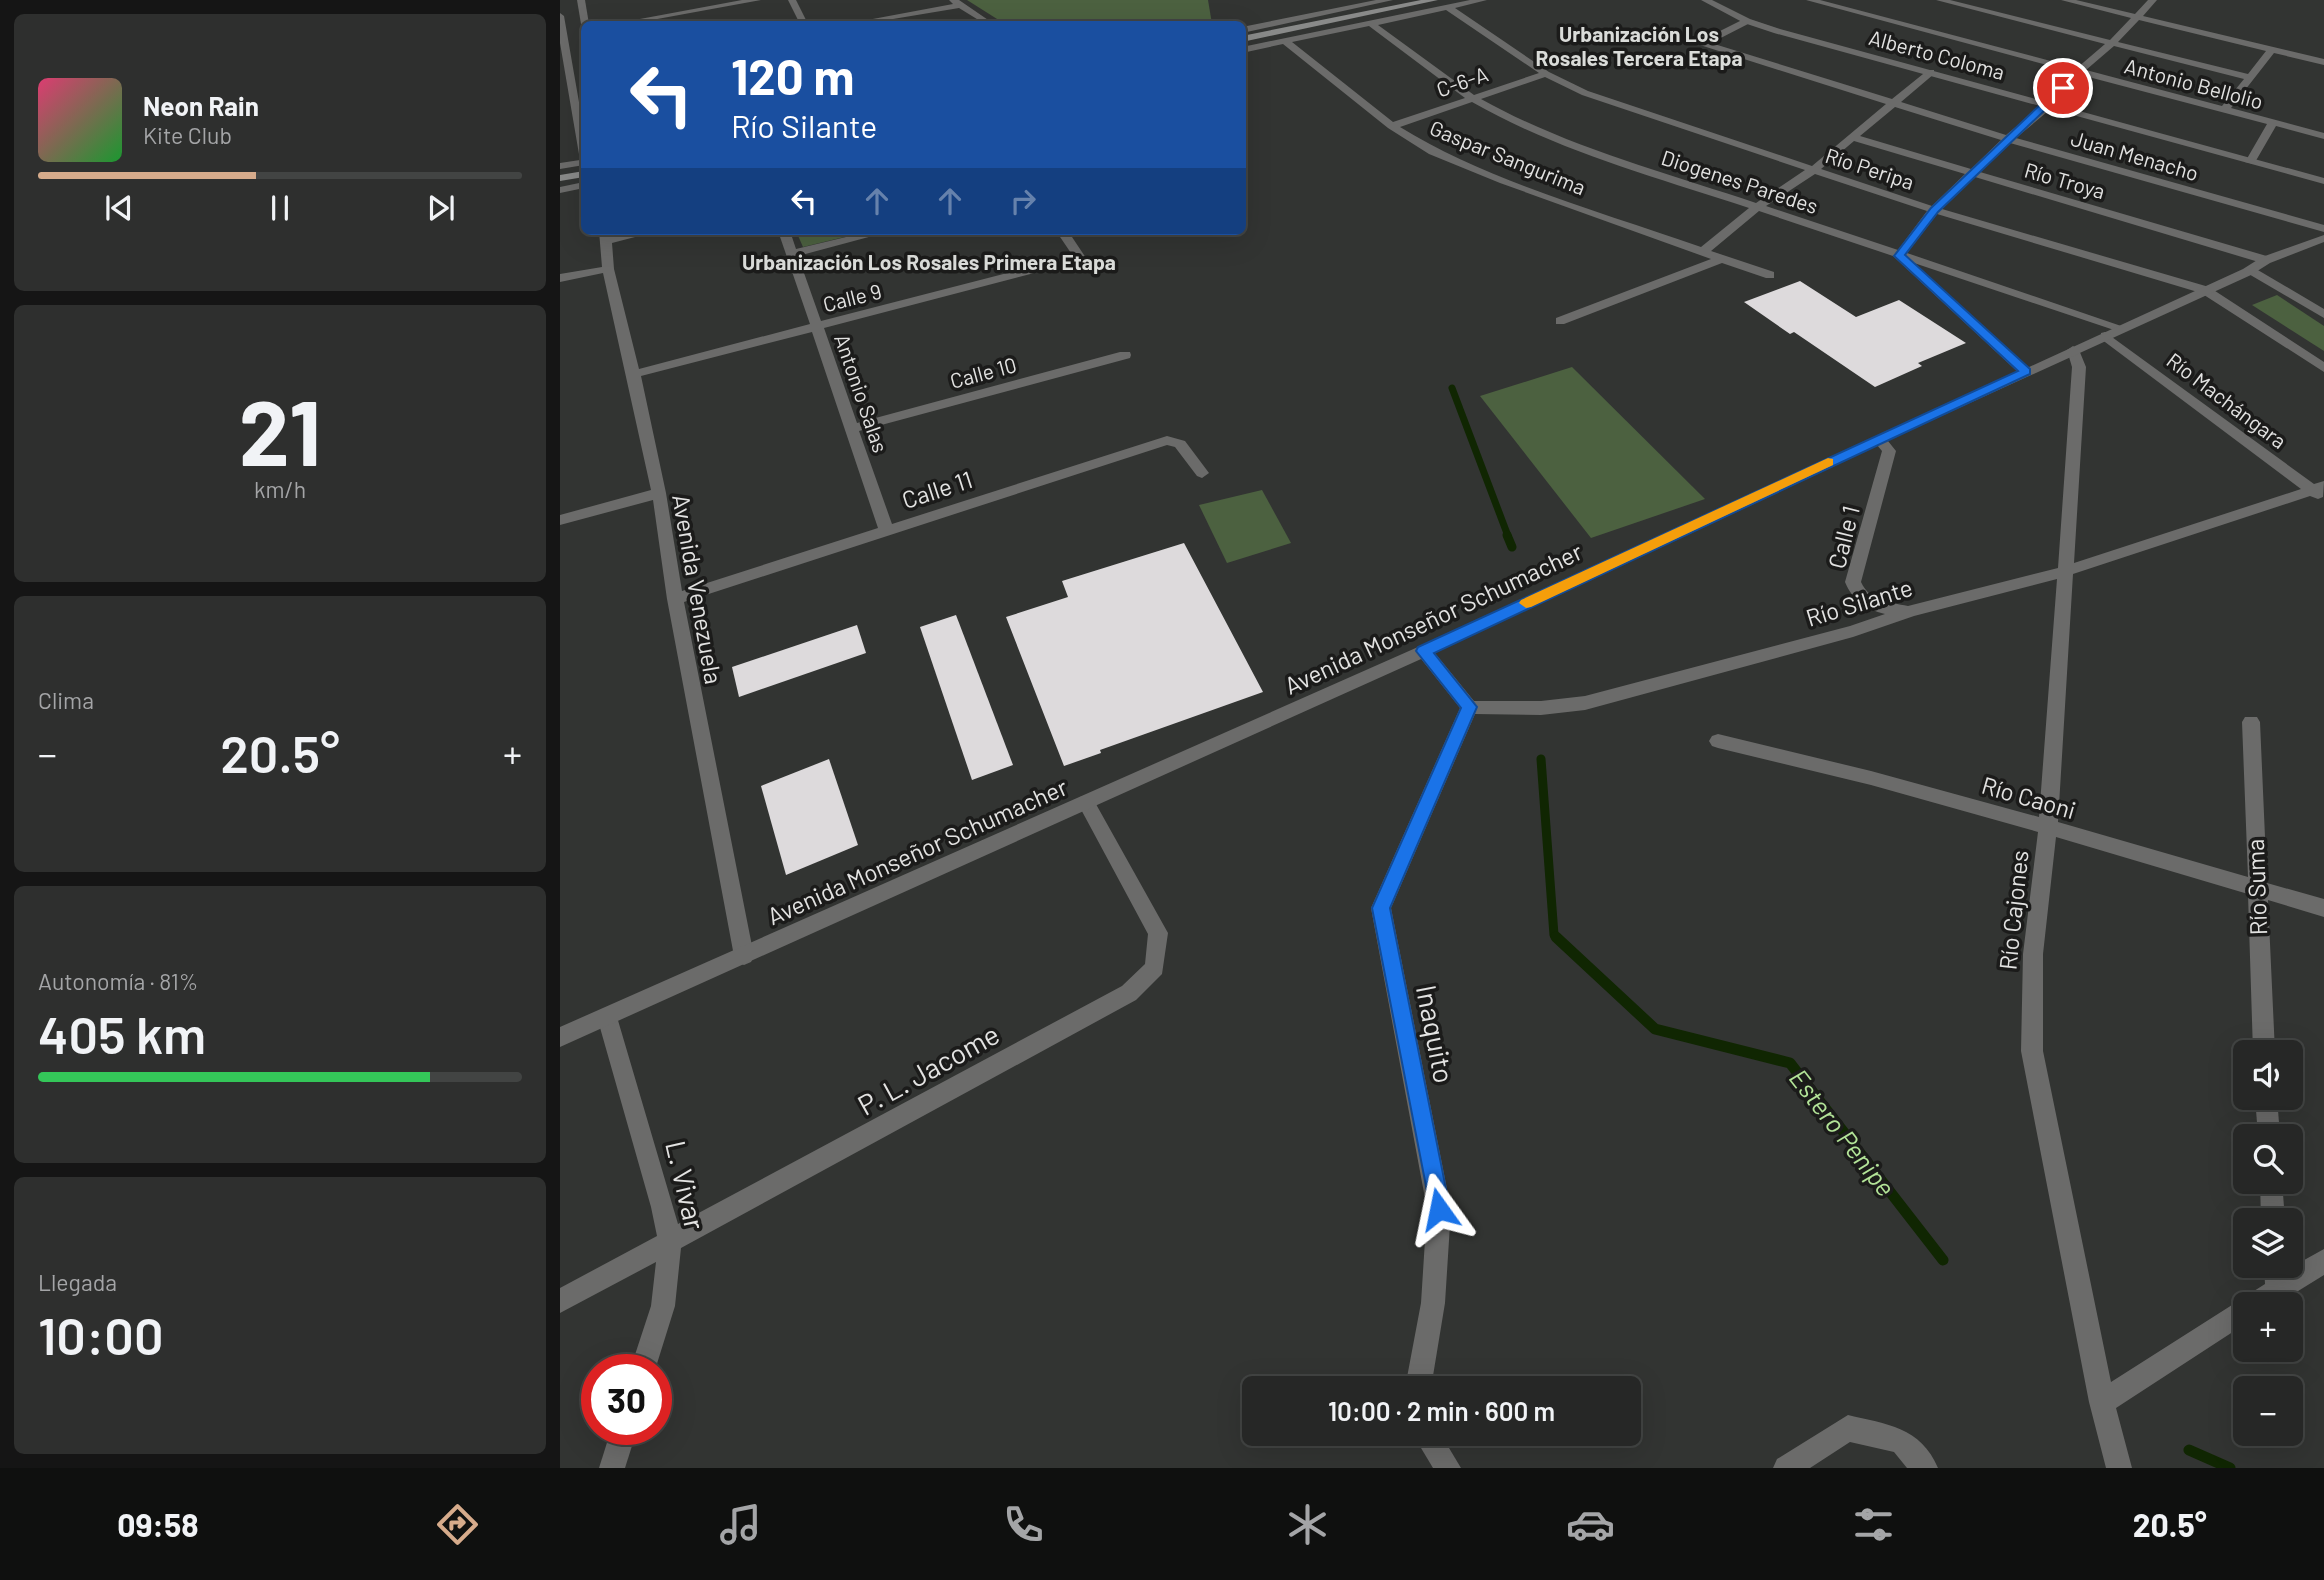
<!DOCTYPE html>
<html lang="es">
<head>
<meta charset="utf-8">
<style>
  :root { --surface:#262726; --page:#2e2f2e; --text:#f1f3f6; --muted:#a4a5a7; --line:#424443; --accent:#d6ab8b }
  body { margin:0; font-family:Barlow,sans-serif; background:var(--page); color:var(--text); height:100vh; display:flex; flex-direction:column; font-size:26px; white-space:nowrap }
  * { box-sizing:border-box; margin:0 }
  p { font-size:23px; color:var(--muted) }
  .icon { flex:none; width:38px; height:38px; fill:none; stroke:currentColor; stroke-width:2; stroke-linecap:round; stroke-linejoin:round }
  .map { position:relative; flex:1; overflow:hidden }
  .details { display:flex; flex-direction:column; gap:14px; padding:14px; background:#151515; width:560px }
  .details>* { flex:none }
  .hud { position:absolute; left:21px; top:21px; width:665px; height:214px; border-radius:10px; box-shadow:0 7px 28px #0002,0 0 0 2px var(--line); background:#1a4fa0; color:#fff; overflow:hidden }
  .buttons { position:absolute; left:1673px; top:1040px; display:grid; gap:14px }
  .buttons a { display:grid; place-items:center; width:70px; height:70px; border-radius:10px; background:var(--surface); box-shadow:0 7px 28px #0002,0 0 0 2px var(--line); font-size:35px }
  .speed { position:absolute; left:21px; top:1354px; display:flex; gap:14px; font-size:35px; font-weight:700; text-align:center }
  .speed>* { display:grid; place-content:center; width:91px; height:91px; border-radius:50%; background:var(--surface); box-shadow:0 7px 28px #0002,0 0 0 2px var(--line); line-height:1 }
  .speed .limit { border:10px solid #d22; background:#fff; color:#111 }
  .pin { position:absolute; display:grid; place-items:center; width:60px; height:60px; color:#fff; margin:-30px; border:4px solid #fff; border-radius:50%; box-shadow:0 2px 7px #0007 }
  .me { position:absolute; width:77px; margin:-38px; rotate:348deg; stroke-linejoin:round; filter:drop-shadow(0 0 5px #0008) }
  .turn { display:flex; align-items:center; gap:24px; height:147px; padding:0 35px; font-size:32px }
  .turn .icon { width:91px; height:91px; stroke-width:2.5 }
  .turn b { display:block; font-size:49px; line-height:60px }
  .lanes { display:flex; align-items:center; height:66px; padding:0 35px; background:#0003; justify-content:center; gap:35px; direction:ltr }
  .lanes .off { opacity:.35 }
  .big { font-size:52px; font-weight:600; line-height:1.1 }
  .details .widget { flex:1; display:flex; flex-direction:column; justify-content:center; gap:10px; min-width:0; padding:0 24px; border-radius:10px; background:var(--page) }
  .details .dial { align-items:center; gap:0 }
  .dial b { font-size:91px; line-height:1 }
  .song { display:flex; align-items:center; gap:21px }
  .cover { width:84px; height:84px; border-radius:10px; background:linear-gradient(135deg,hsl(340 70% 55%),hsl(130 70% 35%)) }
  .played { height:7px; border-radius:4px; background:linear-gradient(90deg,var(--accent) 45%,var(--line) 45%) }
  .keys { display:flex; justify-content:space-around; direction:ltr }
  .heat { display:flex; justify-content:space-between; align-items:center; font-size:38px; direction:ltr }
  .charge { height:10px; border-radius:5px; background:linear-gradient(90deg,#34c759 81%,var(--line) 0) }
  .trip { position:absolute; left:682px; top:1376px; width:399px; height:70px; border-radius:10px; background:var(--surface); box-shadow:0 7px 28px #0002,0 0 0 2px var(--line); font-weight:600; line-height:70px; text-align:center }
  .tab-bar { display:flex; height:112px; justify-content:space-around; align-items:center; background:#0f100f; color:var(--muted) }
  .tab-bar .icon { width:49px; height:49px }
  .tab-bar .current { color:var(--accent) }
  .tab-bar b { font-size:32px; color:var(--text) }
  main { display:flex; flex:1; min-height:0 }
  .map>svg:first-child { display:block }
  .green { fill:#4c6140 }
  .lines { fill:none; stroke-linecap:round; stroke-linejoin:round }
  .stream-far2 { stroke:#102602; stroke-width:7 }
  .stream-far1 { stroke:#102602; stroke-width:9 }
  .stream { stroke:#102602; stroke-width:11 }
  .building { fill:#dddadc }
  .minor { fill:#6b6b6a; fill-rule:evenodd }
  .tertiary { fill:#6b6b6a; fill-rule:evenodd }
  .secondary { fill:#898a89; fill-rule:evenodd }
  .route { fill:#1a73e8; stroke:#114b97; stroke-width:2 }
  .slow { fill:#f59e0b }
  .labels { text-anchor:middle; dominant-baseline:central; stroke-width:7; stroke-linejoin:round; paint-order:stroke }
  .far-neighbourhood-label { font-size:21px; font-weight:bold; fill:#dadcd9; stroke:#1b1b1a }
  .far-street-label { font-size:21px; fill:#e3e3e2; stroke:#1b1b1a }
  .street-label { font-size:24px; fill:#e3e3e2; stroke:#1b1b1a }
  .water-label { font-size:26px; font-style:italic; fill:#b3e498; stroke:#1b1b1a }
  .near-street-label { font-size:28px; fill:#e3e3e2; stroke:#1b1b1a }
</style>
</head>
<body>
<main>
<section class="details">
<div class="widget">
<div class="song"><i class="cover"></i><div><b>Neon Rain</b><p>Kite Club</p></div></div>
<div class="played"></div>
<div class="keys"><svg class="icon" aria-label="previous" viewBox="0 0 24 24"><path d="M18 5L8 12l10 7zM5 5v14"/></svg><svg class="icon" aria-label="pause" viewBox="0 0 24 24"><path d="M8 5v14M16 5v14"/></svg><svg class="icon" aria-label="next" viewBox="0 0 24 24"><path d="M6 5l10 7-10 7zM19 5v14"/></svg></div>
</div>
<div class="widget dial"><b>21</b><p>km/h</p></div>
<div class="widget"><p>Clima</p>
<div class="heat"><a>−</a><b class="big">20.5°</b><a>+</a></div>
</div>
<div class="widget"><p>Autonomía · 81%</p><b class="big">405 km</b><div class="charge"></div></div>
<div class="widget"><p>Llegada</p><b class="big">10:00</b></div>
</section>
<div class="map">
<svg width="1764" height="1468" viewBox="0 0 1764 1468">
  <rect width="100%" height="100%" fill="#323432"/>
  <g class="green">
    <path d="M407 0H648L652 24H445Z"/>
    <path d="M236 231H309L243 247Z"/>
    <path d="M1717 295 1764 326V351L1692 305Z"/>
    <path d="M1012 367 1145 499 1031 538 920 396Z"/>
    <path d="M702 490 731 543 667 563 639 505Z"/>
  </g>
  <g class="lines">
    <path class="stream-far2" d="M892 388 948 536"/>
    <g class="stream-far1">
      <path d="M947 535 952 547"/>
      <path d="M981 759 994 935 998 938"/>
    </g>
    <g class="stream">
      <path d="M996 937 1095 1029 1230 1063 1383 1260"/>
      <path d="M1629 1450 1670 1468"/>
    </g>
  </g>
  <g class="building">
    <path d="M1240 281 1296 317 1339 300 1406 343 1358 363 1362 366 1315 387 1234 332 1230 334 1184 302Z"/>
    <path d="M624 543 703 692 540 750 541 753 504 766 446 617 508 597 502 581Z"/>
    <path d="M396 615 453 765 412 780 360 627Z"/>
    <path d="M297 625 306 653 179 697 172 667Z"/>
    <path d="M269 759 298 845 226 875 201 786Z"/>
  </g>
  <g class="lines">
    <g class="minor">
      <path d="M17 0H25L29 24 24 27 21 24Z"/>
      <path d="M182 0H201L70 24H53Z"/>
      <path d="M228 0H236L248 24H240Z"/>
      <path d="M389 0H399L434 24H425L399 8 303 24H286L393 4Z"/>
      <path d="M816 0H833L682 33V27Z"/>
      <path d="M910 0H927L895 8 989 72 1028 91 1252 166 1326 104 1140 45V41L1184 19H1190V23L1151 43 1332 99 1368 70H1374V74L1341 102 1446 135 1485 103 1513 72 1246 0H1260L1517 68 1545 44 1376 0H1390L1550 40 1571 18 1501 0H1516L1575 14 1588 0H1597L1583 16 1764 59V65L1714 53 1671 108 1764 133V139L1716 126 1694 164 1685 162 1707 124 1521 75 1493 107 1456 138 1764 225V232L1450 143 1420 172 1710 257V263H1702L1415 177 1382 209 1649 287 1764 362V372L1641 293 1377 214 1347 253 1567 328 1561 332 1557 331 1354 263 1473 372 1471 375H1461L1333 256 1199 211 1151 251 1214 272V278H1206L1162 263 1004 324H996V318L1151 259 940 183 869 154 828 128 723 44 682 53V47ZM886 10 979 73 914 95 818 25ZM1579 20 1706 51 1688 74 1558 42ZM809 26 905 98 833 122 732 42ZM1554 46 1684 79 1662 106 1526 70ZM985 77 1022 95 1245 170 1196 203C1103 172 1007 147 921 99ZM912 102C998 151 1095 177 1189 208L1141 247C1044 213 927 181 840 127ZM1335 107 1441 140 1411 169 1300 136ZM1294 141 1405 174 1372 206 1261 169ZM1255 174 1367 211 1338 250 1206 206Z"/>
      <path d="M0 13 4 16 24 131V165L0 169V163L20 160 0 43Z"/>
      <path d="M24 182V188L0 193V187Z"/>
      <path d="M39 231H51V236L76 231H98L52 243 54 269 79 369 250 324 218 231H230L236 249 311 231H331L238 256 261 321 513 256 496 231H508L526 258 524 260 264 328 297 423 560 352H570L571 355 570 358 299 431 332 524 607 436 625 441 649 473 642 478 637 476 615 447 607 445 124 602 194 956 191 962 184 965 177 962 174 956 107 599 93 500 0 525V515L91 490 43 273 0 282V274L42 267ZM252 332 318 528 122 591 106 493 81 376Z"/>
      <path d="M1691 266 1764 309V318L1687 273 1685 270Z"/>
      <path d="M1545 332 1754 484 1764 481 1763 497 1758 499 1750 496 1513 574 1498 822 1688 877 1682 722 1685 717H1697L1700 722 1707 883 1764 899V917L1708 900 1715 1052H1693L1688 894 1496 837 1483 954V1051L1551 1382 1705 1284 1704 1265H1728V1269L1764 1249V1275L1717 1304H1685V1324L1556 1408 1572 1468H1546L1529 1402 1461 1051 1463 954 1478 832 1311 785 1158 748 1152 746 1149 741 1152 736 1158 734 1311 771 1479 817 1497 579 1354 616 1293 637 1025 710 981 715 915 714 831 908 891 1209 885 1303 871 1388H845L861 1303 867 1209 811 908 900 708 858 655 856 651 858 647H870L914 701H981L1025 696 1290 626 1325 614C1305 609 1293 601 1285 582L1322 451 1312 439 1319 435 1324 436 1336 451 1301 582C1310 602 1329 602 1348 606L1498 568 1512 367 1507 350 1513 346 1519 350 1526 367 1514 563 1741 489 1541 339V333Z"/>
      <path d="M526 795 532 797 608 933 602 974 576 1000 121 1248 115 1306 95 1370H70L91 1306 96 1262 0 1313V1288L97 1236 91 1207 37 1017 40 1010 47 1007 54 1010 57 1017 118 1224 562 986 585 964 588 934 517 802 520 797Z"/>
      <path d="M1695 1097H1717L1720 1136H1698Z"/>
      <path d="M1700 1181H1722L1725 1220H1701Z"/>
      <path d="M1288 1415C1326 1424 1361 1427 1378 1468H1347L1334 1452 1290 1442 1250 1468H1213L1217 1459Z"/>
      <path d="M51 1430H77L65 1468H39Z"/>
      <path d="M852 1433H880L901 1468H873Z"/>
    </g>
    <g class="tertiary">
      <path d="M1141 0H1152L1190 19 1220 29 1764 178V184L1214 33 1184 23Z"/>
      <path d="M1764 235V242L1710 263 1691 275 1324 442 870 655 0 1047V1027L858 647 1683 269 1702 257Z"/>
    </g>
    <g class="secondary">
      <path d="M861 0H878L682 42V36Z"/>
      <path d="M24 171V177L0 181V175Z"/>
    </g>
  </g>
  <path class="route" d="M1500 86 1508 88 1378 212 1345 255 1470 369V374L874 653 917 707 830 908 890 1209 886 1217 879 1220 872 1217 812 908 901 708 856 651 858 647 1458 371 1334 256 1371 208Z"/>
  <path class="slow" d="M1268 458 1273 459V465L971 607 966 608 959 603 961 600Z"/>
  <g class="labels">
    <g class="far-neighbourhood-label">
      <text x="1079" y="33">Urbanización Los<tspan x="1079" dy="24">Rosales Tercera Etapa</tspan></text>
      <text x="369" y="261">Urbanización Los Rosales Primera Etapa</text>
    </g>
    <g class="far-street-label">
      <text transform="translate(1377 54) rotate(15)">Alberto Coloma</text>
      <text transform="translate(902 81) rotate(-19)">C-6-A</text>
      <text transform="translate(1634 83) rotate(15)">Antonio Bellolio</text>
      <text transform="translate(1575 155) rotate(16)">Juan Menacho</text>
      <text transform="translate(948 157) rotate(22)">Gaspar Sangurima</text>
      <text transform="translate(1310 168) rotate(18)">Río Peripa</text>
      <text transform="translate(1505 180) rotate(16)">Río Troya</text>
      <text transform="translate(1180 181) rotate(18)">Diogenes Paredes</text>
      <text transform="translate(292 297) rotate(-14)">Calle 9</text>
      <text transform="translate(423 372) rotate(-15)">Calle 10</text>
      <text transform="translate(302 393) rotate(71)">Antonio Salas</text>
      <text transform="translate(1667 400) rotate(37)">Río Machángara</text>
    </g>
    <g class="street-label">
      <text transform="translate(377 489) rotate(-18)">Calle 11</text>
      <text transform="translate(1283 537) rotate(-76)">Calle 1</text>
      <text transform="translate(138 589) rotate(80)">Avenida Venezuela</text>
      <text transform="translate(1299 602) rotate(-17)">Río Silante</text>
      <text transform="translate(873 618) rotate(-25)">Avenida Monseñor Schumacher</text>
      <text transform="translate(1469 797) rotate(16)">Río Caoni</text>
      <text transform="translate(357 851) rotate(-24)">Avenida Monseñor Schumacher</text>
      <text transform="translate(1696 887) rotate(-92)">Río Suma</text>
      <text transform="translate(1453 910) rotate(-84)">Río Cajones</text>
    </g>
    <g class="water-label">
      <text transform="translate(1283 1132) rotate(52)">Estero Penipe</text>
    </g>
    <g class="near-street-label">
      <text transform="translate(876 1034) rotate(79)">Inaquito</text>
      <text transform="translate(368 1069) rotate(-29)">P. L. Jacome</text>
      <text transform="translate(126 1185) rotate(77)">L. Vivar</text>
    </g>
  </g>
</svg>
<div class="buttons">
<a><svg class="icon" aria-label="sound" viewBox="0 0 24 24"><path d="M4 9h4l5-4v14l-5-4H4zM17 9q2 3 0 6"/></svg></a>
<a><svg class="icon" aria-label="search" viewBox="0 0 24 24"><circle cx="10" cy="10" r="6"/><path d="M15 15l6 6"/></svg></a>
<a><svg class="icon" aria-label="layers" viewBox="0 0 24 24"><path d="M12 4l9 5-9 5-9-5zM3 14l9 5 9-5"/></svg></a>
<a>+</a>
<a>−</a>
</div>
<div class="speed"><div class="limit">30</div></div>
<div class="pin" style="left:1503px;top:88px;background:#d93025"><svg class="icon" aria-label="arrive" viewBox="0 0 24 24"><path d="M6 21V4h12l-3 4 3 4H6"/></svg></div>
<svg class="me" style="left:879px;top:1209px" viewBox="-20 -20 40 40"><path d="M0-17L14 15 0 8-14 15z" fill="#1a73e8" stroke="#fff" stroke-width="4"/></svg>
<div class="trip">10:00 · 2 min · 600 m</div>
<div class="hud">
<div class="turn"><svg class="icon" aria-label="left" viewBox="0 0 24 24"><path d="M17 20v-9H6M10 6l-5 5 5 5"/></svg><div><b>120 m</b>Río Silante</div></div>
<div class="lanes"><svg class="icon" aria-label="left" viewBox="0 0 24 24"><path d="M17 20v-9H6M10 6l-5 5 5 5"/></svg><svg class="icon off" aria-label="ahead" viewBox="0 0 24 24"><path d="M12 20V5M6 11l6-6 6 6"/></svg><svg class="icon off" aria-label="ahead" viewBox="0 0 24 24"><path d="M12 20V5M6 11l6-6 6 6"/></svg><svg class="icon off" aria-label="right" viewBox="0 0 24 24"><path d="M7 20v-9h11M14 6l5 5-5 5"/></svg></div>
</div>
</div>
</main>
<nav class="tab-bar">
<b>09:58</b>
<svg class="icon current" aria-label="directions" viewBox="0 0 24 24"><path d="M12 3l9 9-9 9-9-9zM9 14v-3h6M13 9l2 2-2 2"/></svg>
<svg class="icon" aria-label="music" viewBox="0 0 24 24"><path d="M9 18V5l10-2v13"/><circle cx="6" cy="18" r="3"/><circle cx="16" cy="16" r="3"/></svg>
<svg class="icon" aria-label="phone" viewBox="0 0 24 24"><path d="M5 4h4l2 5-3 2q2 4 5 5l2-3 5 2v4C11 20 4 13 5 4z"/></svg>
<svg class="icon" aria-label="climate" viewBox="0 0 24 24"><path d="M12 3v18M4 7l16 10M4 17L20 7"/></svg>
<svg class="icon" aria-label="car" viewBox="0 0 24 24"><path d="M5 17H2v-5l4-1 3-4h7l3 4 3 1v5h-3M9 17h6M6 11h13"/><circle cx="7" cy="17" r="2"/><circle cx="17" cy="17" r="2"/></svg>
<svg class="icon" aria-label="filters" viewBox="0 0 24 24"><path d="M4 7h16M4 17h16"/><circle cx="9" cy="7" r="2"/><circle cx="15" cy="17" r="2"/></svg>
<b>20.5°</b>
</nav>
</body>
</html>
